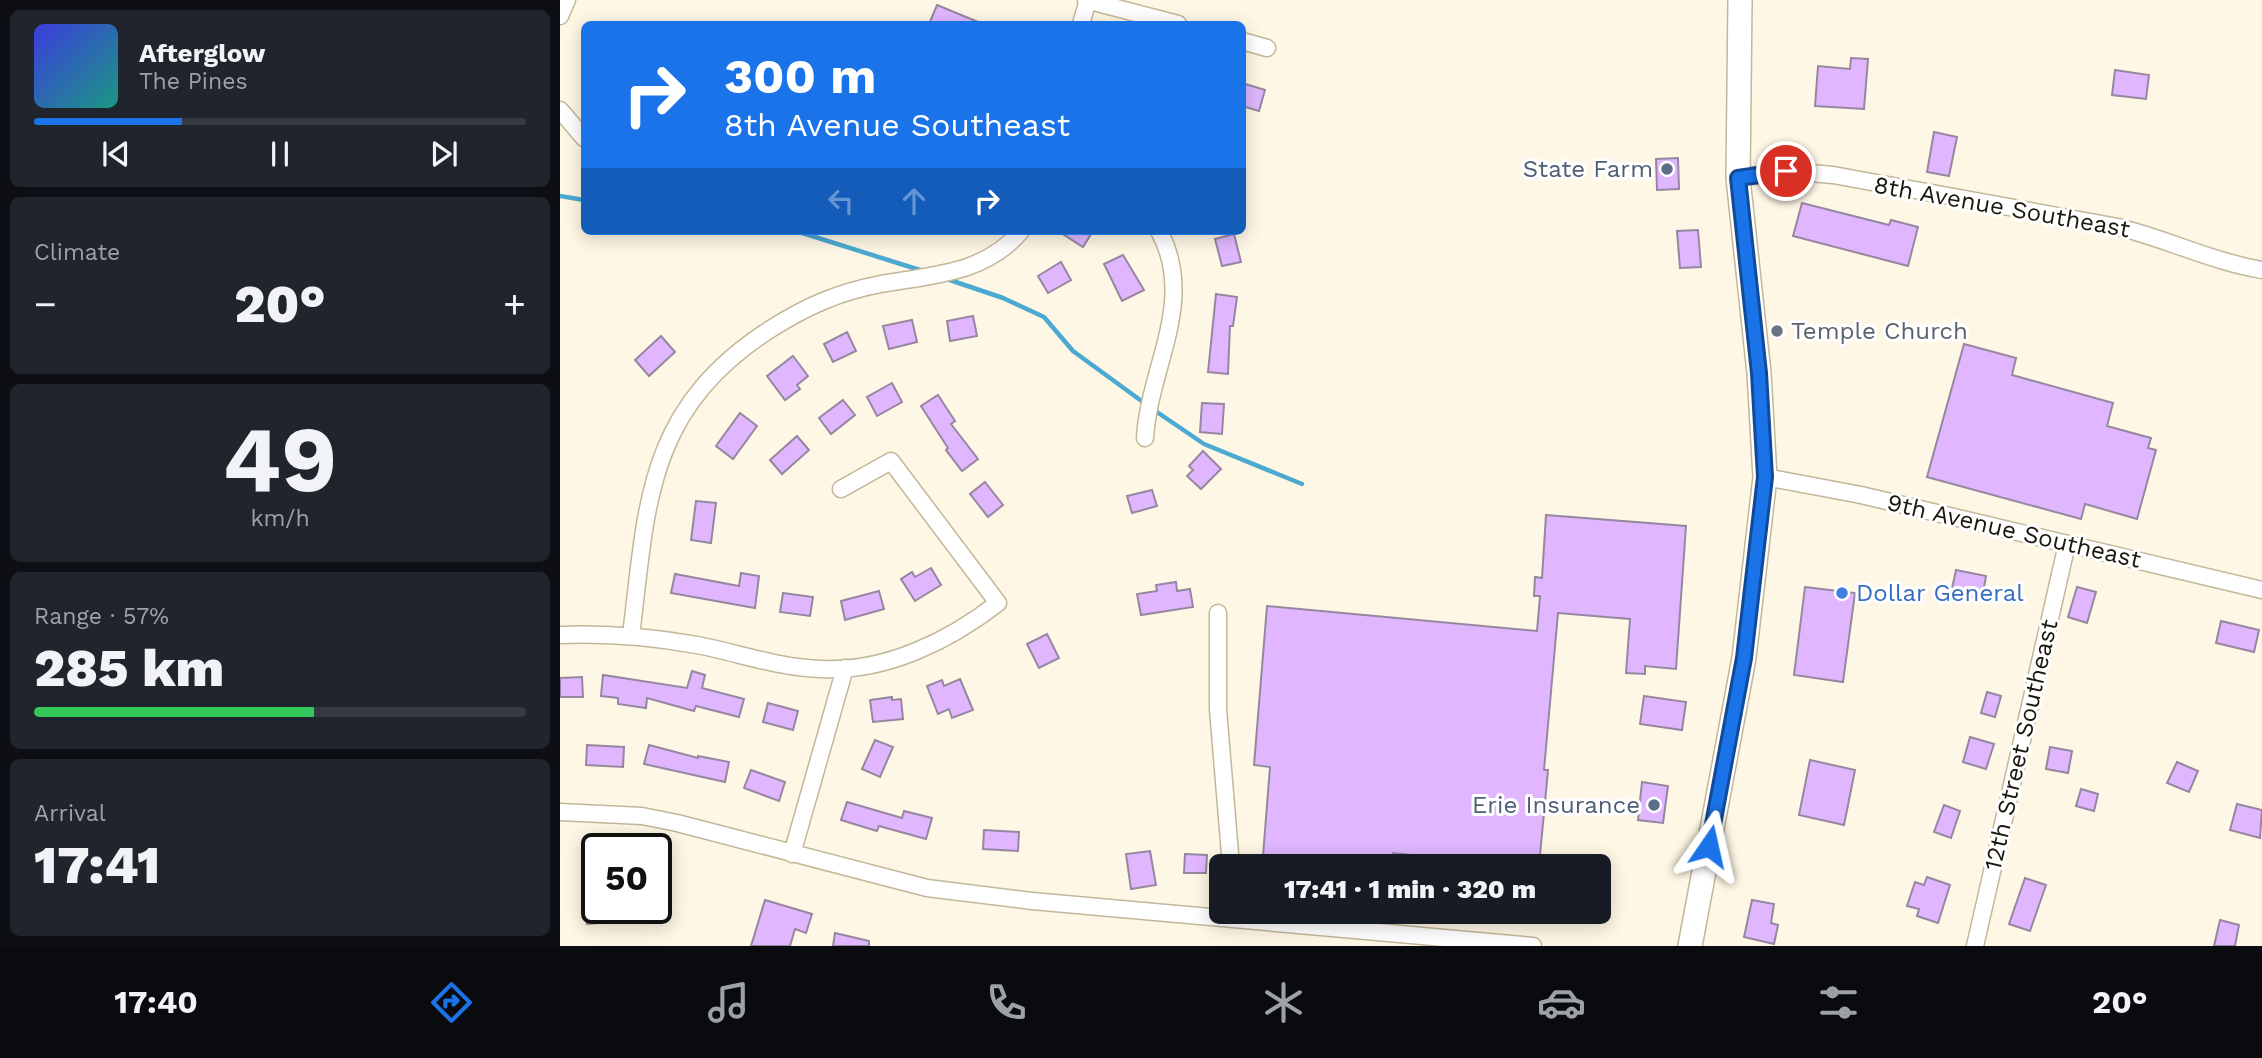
<!DOCTYPE html>
<html lang="en">
<head>
<meta charset="utf-8">
<style>
  :root { --surface:#171b24; --page:#20242c; --text:#f1f3f6; --muted:#9ea1a6; --line:#363941; --accent:#1a73e8 }
  body { margin:0; font-family:"Work Sans",sans-serif; background:var(--page); color:var(--text); height:100vh; display:flex; flex-direction:column; font-size:26px; white-space:nowrap }
  * { box-sizing:border-box; margin:0 }
  p { font-size:23px; color:var(--muted) }
  .icon { flex:none; width:38px; height:38px; fill:none; stroke:currentColor; stroke-width:2; stroke-linecap:round; stroke-linejoin:round }
  .map { position:relative; flex:1; overflow:hidden }
  .side { display:flex; flex-direction:column; gap:10px; padding:10px; background:#0d0f14; width:560px }
  .side>* { flex:none }
  .guide { position:absolute; left:21px; top:21px; width:665px; height:214px; border-radius:10px; box-shadow:0 4px 18px #0003; background:#1a73e8; color:#fff; overflow:hidden }
  .speed { position:absolute; left:21px; top:833px; display:flex; gap:14px; font-size:35px; font-weight:700; text-align:center }
  .speed>* { display:grid; place-content:center; width:91px; height:91px; border-radius:50%; background:var(--surface); box-shadow:0 4px 18px #0003; line-height:1 }
  .speed .limit { border:4px solid #111; border-radius:10px; background:#fff; color:#111 }
  .pin { position:absolute; display:grid; place-items:center; width:60px; height:60px; color:#fff; margin:-30px; border:4px solid #fff; border-radius:50%; box-shadow:0 2px 7px #0007 }
  .me { position:absolute; width:77px; margin:-38px; rotate:11deg; stroke-linejoin:round; filter:drop-shadow(0 0 5px #0008) }
  .turn { display:flex; align-items:center; gap:24px; height:147px; padding:0 28px; font-size:32px }
  .turn .icon { width:91px; height:91px; stroke-width:2.5 }
  .turn b { display:block; font-size:49px; line-height:60px }
  .lanes { display:flex; align-items:center; height:66px; padding:0 28px; background:#0003; justify-content:center; gap:35px; direction:ltr }
  .lanes .off { opacity:.35 }
  .big { font-size:52px; font-weight:800; line-height:1.1 }
  .side .tile { flex:1; display:flex; flex-direction:column; justify-content:center; gap:10px; min-width:0; padding:0 24px; border-radius:10px; background:var(--page) }
  .side .dial { align-items:center; gap:0 }
  .dial b { font-size:91px; line-height:1 }
  .song { display:flex; align-items:center; gap:21px }
  .cover { width:84px; height:84px; border-radius:10px; background:linear-gradient(135deg,hsl(240 70% 55%),hsl(170 70% 35%)) }
  .played { height:7px; border-radius:4px; background:linear-gradient(90deg,var(--accent) 30%,var(--line) 30%) }
  .keys { display:flex; justify-content:space-around; direction:ltr }
  .heat { display:flex; justify-content:space-between; align-items:center; font-size:38px; direction:ltr }
  .charge { height:10px; border-radius:5px; background:linear-gradient(90deg,#34c759 57%,var(--line) 0) }
  .trip { position:absolute; left:649px; top:854px; width:402px; height:70px; border-radius:10px; background:var(--surface); box-shadow:0 4px 18px #0003; font-weight:800; line-height:70px; text-align:center }
  .menu { display:flex; height:112px; justify-content:space-around; align-items:center; background:#090b0e; color:var(--muted) }
  .menu .icon { width:49px; height:49px }
  .menu .selected { color:var(--accent) }
  .menu b { font-size:32px; color:var(--text) }
  main { display:flex; flex:1; min-height:0 }
  .map>svg:first-child { display:block }
  .lines { fill:none; stroke-linecap:round; stroke-linejoin:round }
  .stream { stroke:#4ca9d1; stroke-width:4.5 }
  .building { fill:#e0b7fe; stroke:#9687a1; stroke-width:2 }
  .street-casing { stroke:#c3b79a; stroke-width:19 }
  .secondary-casing { stroke:#c3b79a; stroke-width:26 }
  .street { stroke:#fff; stroke-width:16 }
  .secondary { stroke:#fff; stroke-width:23 }
  .route-casing { stroke:#114b97; stroke-width:18 }
  .route { stroke:#1a73e8; stroke-width:12 }
  .service-dot { fill:#5c6f8a; stroke:#fff; stroke-width:2.5 }
  .worship-dot { fill:#6b7280; stroke:#fff; stroke-width:2.5 }
  .shop-dot { fill:#3f7fe0; stroke:#fff; stroke-width:2.5 }
  .labels { text-anchor:middle; dominant-baseline:central; stroke-width:6; stroke-linejoin:round; paint-order:stroke }
  .service-label { font-size:24px; fill:#4e5e75; stroke:#fff; text-anchor:end }
  .street-label { font-size:24px; fill:#1b170c; stroke:#fff }
  .worship-label { font-size:24px; fill:#5b616d; stroke:#fff; text-anchor:start }
  .shop-label { font-size:24px; fill:#366cbe; stroke:#fff; text-anchor:start }
</style>
</head>
<body>
<main>
<section class="side">
<div class="tile">
<div class="song"><i class="cover"></i><div><b>Afterglow</b><p>The Pines</p></div></div>
<div class="played"></div>
<div class="keys"><svg class="icon" aria-label="previous" viewBox="0 0 24 24"><path d="M18 5L8 12l10 7zM5 5v14"/></svg><svg class="icon" aria-label="pause" viewBox="0 0 24 24"><path d="M8 5v14M16 5v14"/></svg><svg class="icon" aria-label="next" viewBox="0 0 24 24"><path d="M6 5l10 7-10 7zM19 5v14"/></svg></div>
</div>
<div class="tile"><p>Climate</p>
<div class="heat"><a>−</a><b class="big">20°</b><a>+</a></div>
</div>
<div class="tile dial"><b>49</b><p>km/h</p></div>
<div class="tile"><p>Range · 57%</p><b class="big">285 km</b><div class="charge"></div></div>
<div class="tile"><p>Arrival</p><b class="big">17:41</b></div>
</section>
<div class="map">
<svg width="1702" height="946" viewBox="0 0 1702 946">
  <rect width="100%" height="100%" fill="#fff7e5"/>
  <g class="lines">
    <g class="stream">
      <path d="M0 196 24 200"/>
      <path d="M236 231 363 271"/>
      <path d="M384 278 443 298 484 317 513 351 587 405"/>
      <path d="M594 410 644 444 742 484"/>
    </g>
  </g>
  <g class="building">
    <path d="M377 5 423 24H369Z"/>
    <path d="M1291 58 1308 59 1304 109 1255 106 1258 66 1290 69Z"/>
    <path d="M1555 70 1589 75 1586 99 1552 95Z"/>
    <path d="M682 83 705 90 699 111 682 106Z"/>
    <path d="M1374 132 1397 137 1389 176 1367 172Z"/>
    <path d="M1118 158 1119 189 1097 190 1096 159Z"/>
    <path d="M1242 203 1329 225 1331 220 1358 227 1348 266 1233 236Z"/>
    <path d="M1138 230 1141 267 1120 268 1117 231Z"/>
    <path d="M498 231H533L523 247Z"/>
    <path d="M674 234 681 262 662 266 655 239Z"/>
    <path d="M563 255 584 290 562 301 544 264Z"/>
    <path d="M501 262 511 280 488 293 478 276Z"/>
    <path d="M656 294 677 297 673 326H670L668 374 648 372Z"/>
    <path d="M413 316 417 336 390 341 387 321Z"/>
    <path d="M352 320 357 342 329 349 323 326Z"/>
    <path d="M287 332 296 351 273 362 264 344Z"/>
    <path d="M101 336 115 352 89 376 75 360Z"/>
    <path d="M1404 344 1456 358 1452 375 1553 403 1547 426 1591 438 1588 448 1596 450 1577 519 1525 504 1521 519 1367 477Z"/>
    <path d="M233 356 248 376 237 385 240 389 225 400 207 376Z"/>
    <path d="M332 383 342 402 317 416 307 397Z"/>
    <path d="M378 395 395 421 391 424 418 459 402 471 386 450 388 448 361 406Z"/>
    <path d="M283 400 295 415 271 434 259 418Z"/>
    <path d="M642 403 664 404 662 434 640 432Z"/>
    <path d="M180 413 197 426 173 459 156 446Z"/>
    <path d="M237 436 249 450 222 474 210 460Z"/>
    <path d="M643 451 661 469 641 489 627 476 633 470 629 466Z"/>
    <path d="M425 482 443 505 428 517 410 494Z"/>
    <path d="M592 490 597 506 572 513 567 496Z"/>
    <path d="M136 501 156 503 151 543 131 540Z"/>
    <path d="M986 515 1126 526 1116 669 1085 666V674L1066 673 1070 619 998 613 984 770H988L979 866H909V861L833 853 832 866H739L740 859 703 856 710 767 694 765 707 606 977 631 980 596H974L975 577 982 578Z"/>
    <path d="M371 568 381 585 355 601 341 579 352 572 355 577Z"/>
    <path d="M1396 570 1426 576 1422 599 1391 593Z"/>
    <path d="M181 573 199 576 195 608 111 593 115 574 179 586Z"/>
    <path d="M616 582 617 591 630 589 633 607 581 615 577 594 597 591 596 585Z"/>
    <path d="M1245 587 1295 593 1283 682 1234 675Z"/>
    <path d="M1517 587 1536 592 1527 623 1508 617Z"/>
    <path d="M319 591 324 609 285 620 281 601Z"/>
    <path d="M223 593 253 597 250 616 220 612Z"/>
    <path d="M1661 621 1699 630 1694 652 1656 643Z"/>
    <path d="M487 634 499 658 479 668 467 644Z"/>
    <path d="M132 671 145 675 142 688 184 699 179 717 136 706 134 711 87 698 86 708 58 704V698L41 696 43 675 127 688Z"/>
    <path d="M22 677 23 697H0V678Z"/>
    <path d="M400 679 413 710 392 718 389 709 378 714 367 686 382 680 384 686Z"/>
    <path d="M1427 692 1441 696 1435 717 1421 713Z"/>
    <path d="M1084 696 1126 702 1122 730 1080 724Z"/>
    <path d="M332 697V700L341 699 343 719 313 722 310 700Z"/>
    <path d="M208 703 238 711 233 730 203 722Z"/>
    <path d="M1410 737 1434 744 1426 769 1403 762Z"/>
    <path d="M315 740 333 747 320 777 302 769Z"/>
    <path d="M27 745 64 747 63 767 26 765Z"/>
    <path d="M89 745 138 758V756L169 762 165 782 84 764Z"/>
    <path d="M1490 747 1512 751 1508 773 1486 769Z"/>
    <path d="M1250 760 1295 770 1284 825 1239 815Z"/>
    <path d="M1617 762 1638 771 1629 792 1607 783Z"/>
    <path d="M191 770 225 782 219 801 184 788Z"/>
    <path d="M1082 782 1108 786 1103 823 1078 820Z"/>
    <path d="M1521 789 1538 794 1534 811 1516 806Z"/>
    <path d="M287 802 342 818 344 811 372 818 366 839 319 826 317 831 281 820Z"/>
    <path d="M1677 804 1702 810 1700 838 1670 830Z"/>
    <path d="M1384 805 1400 811 1391 838 1374 832Z"/>
    <path d="M424 830 459 832 458 851 423 849Z"/>
    <path d="M590 851 596 885 571 889 566 854Z"/>
    <path d="M625 854 647 855 646 873H624Z"/>
    <path d="M1367 877 1390 885 1378 923 1357 916 1359 909 1347 906 1355 882 1364 885Z"/>
    <path d="M1465 878 1486 885 1470 931 1449 924Z"/>
    <path d="M25 881H37V923L27 924Z"/>
    <path d="M205 900 252 914 246 933 235 929 230 946H191Z"/>
    <path d="M1192 900 1214 904 1211 923 1218 925 1214 944 1184 937Z"/>
    <path d="M1660 920 1679 925 1675 946H1654Z"/>
    <path d="M275 933 309 941V946H273Z"/>
  </g>
  <g class="lines">
    <g class="street-casing">
      <g id="street">
        <path d="M526 0 618 24"/>
        <path d="M0 16 7 0"/>
        <path d="M521 24 528 0"/>
        <path d="M682 41 707 48"/>
        <path d="M0 110 24 138"/>
        <path d="M1178 178 1226 171 1273 175 1558 227C1607 239 1650 261 1702 270"/>
        <path d="M585 438C589 367 637 301 599 231"/>
        <path d="M1205 477 1301 495 1702 590"/>
        <path d="M658 613V709L671 866"/>
        <path d="M0 635C46 633 92 637 137 645 179 653 219 668 262 669 326 672 389 641 438 603L331 461 281 489"/>
        <path d="M71 636C87 504 86 410 209 330 245 307 278 292 321 284 372 275 425 274 461 231"/>
        <path d="M0 812 82 816 117 823 367 888 472 901 973 946"/>
        <path d="M232 854 285 668"/>
        <path d="M1415 946 1507 544"/>
      </g>
    </g>
    <g class="secondary-casing">
      <path id="secondary" d="M1130 946 1184 658 1205 477 1199 373 1178 178 1180 0"/>
    </g>
    <use href="#street" class="street"/>
    <use href="#secondary" class="secondary"/>
  </g>
  <g class="lines">
    <g class="route-casing">
      <path id="route" d="M1149 846 1184 658 1205 477 1199 373 1178 178 1226 171"/>
    </g>
    <use href="#route" class="route"/>
  </g>
  <g class="service-dot">
    <circle cx="1107" cy="169" r="7"/>
    <circle cx="1094" cy="805" r="7"/>
  </g>
  <circle class="worship-dot" cx="1217" cy="331" r="7"/>
  <circle class="shop-dot" cx="1282" cy="593" r="7"/>
  <g class="labels">
    <g class="service-label">
      <text x="1093" y="169">State Farm</text>
      <text x="1080" y="805">Erie Insurance</text>
    </g>
    <g class="street-label">
      <text transform="translate(1442 207) rotate(10)">8th Avenue Southeast</text>
      <text transform="translate(1454 531) rotate(13)">9th Avenue Southeast</text>
      <text transform="translate(1461 745) rotate(-77)">12th Street Southeast</text>
    </g>
    <g class="worship-label">
      <text x="1231" y="331">Temple Church</text>
    </g>
    <g class="shop-label">
      <text x="1296" y="593">Dollar General</text>
    </g>
  </g>
</svg>
<div class="speed"><div class="limit">50</div></div>
<div class="pin" style="left:1226px;top:171px;background:#d93025"><svg class="icon" aria-label="arrive" viewBox="0 0 24 24"><path d="M6 21V4h12l-3 4 3 4H6"/></svg></div>
<svg class="me" style="left:1149px;top:846px" viewBox="-20 -20 40 40"><path d="M0-17L14 15 0 8-14 15z" fill="#1a73e8" stroke="#fff" stroke-width="4"/></svg>
<div class="trip">17:41 · 1 min · 320 m</div>
<div class="guide">
<div class="turn"><svg class="icon" aria-label="right" viewBox="0 0 24 24"><path d="M7 20v-9h11M14 6l5 5-5 5"/></svg><div><b>300 m</b>8th Avenue Southeast</div></div>
<div class="lanes"><svg class="icon off" aria-label="left" viewBox="0 0 24 24"><path d="M17 20v-9H6M10 6l-5 5 5 5"/></svg><svg class="icon off" aria-label="ahead" viewBox="0 0 24 24"><path d="M12 20V5M6 11l6-6 6 6"/></svg><svg class="icon" aria-label="right" viewBox="0 0 24 24"><path d="M7 20v-9h11M14 6l5 5-5 5"/></svg></div>
</div>
</div>
</main>
<nav class="menu">
<b>17:40</b>
<svg class="icon selected" aria-label="directions" viewBox="0 0 24 24"><path d="M12 3l9 9-9 9-9-9zM9 14v-3h6M13 9l2 2-2 2"/></svg>
<svg class="icon" aria-label="music" viewBox="0 0 24 24"><path d="M9 18V5l10-2v13"/><circle cx="6" cy="18" r="3"/><circle cx="16" cy="16" r="3"/></svg>
<svg class="icon" aria-label="phone" viewBox="0 0 24 24"><path d="M5 4h4l2 5-3 2q2 4 5 5l2-3 5 2v4C11 20 4 13 5 4z"/></svg>
<svg class="icon" aria-label="climate" viewBox="0 0 24 24"><path d="M12 3v18M4 7l16 10M4 17L20 7"/></svg>
<svg class="icon" aria-label="car" viewBox="0 0 24 24"><path d="M5 17H2v-5l4-1 3-4h7l3 4 3 1v5h-3M9 17h6M6 11h13"/><circle cx="7" cy="17" r="2"/><circle cx="17" cy="17" r="2"/></svg>
<svg class="icon" aria-label="filters" viewBox="0 0 24 24"><path d="M4 7h16M4 17h16"/><circle cx="9" cy="7" r="2"/><circle cx="15" cy="17" r="2"/></svg>
<b>20°</b>
</nav>
</body>
</html>
